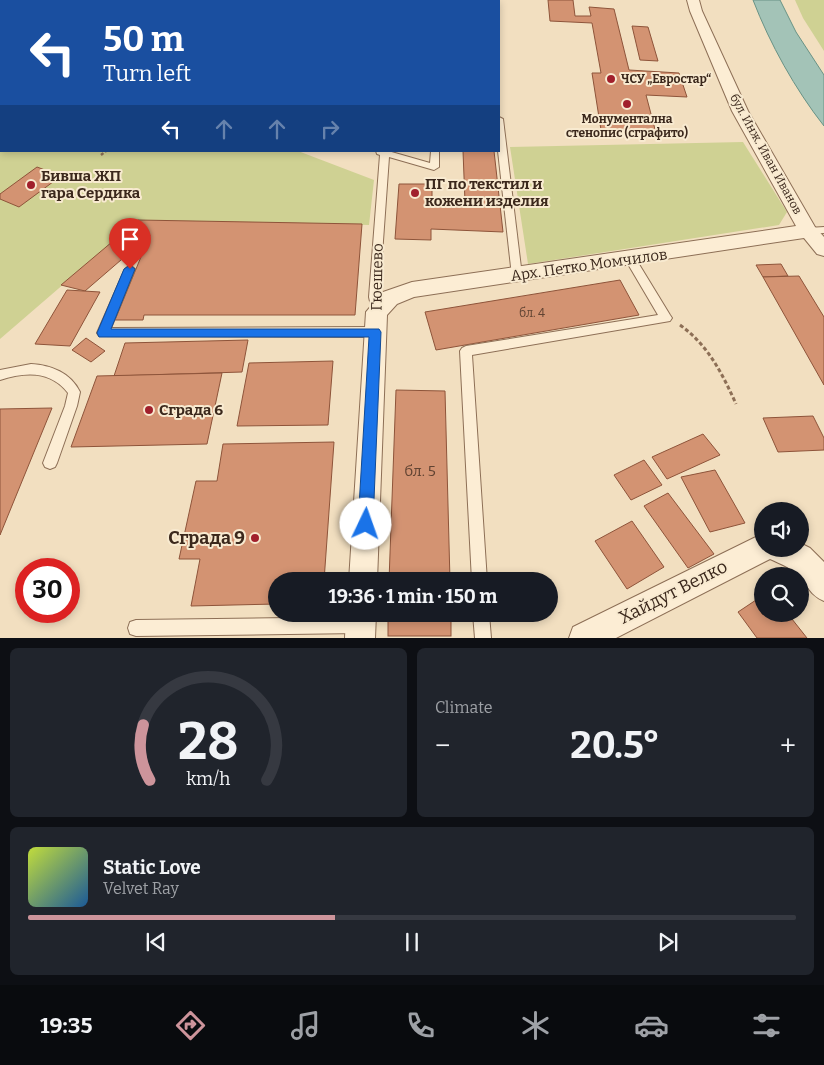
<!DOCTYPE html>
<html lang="en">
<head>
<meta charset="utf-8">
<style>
  :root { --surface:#171b24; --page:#20242c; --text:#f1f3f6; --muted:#9ea1a6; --line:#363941; --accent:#cd949b }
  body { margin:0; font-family:Bitter,serif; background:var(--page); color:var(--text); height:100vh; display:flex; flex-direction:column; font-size:19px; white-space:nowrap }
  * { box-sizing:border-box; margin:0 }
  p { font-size:16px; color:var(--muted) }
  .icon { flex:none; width:28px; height:28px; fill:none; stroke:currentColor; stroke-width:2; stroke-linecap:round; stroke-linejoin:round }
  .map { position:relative; height:638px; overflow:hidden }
  .sheet { display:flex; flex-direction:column; gap:10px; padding:10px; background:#0d0f14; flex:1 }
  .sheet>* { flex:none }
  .top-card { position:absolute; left:0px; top:0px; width:500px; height:152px; box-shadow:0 2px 8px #0003; background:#1a4fa0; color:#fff; overflow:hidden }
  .buttons { position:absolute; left:754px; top:502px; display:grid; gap:10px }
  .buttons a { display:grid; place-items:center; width:55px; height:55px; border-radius:50%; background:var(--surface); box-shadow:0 2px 8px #0003; font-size:25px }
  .speed { position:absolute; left:15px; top:558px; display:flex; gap:10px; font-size:25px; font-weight:700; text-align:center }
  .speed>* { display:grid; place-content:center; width:65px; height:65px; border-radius:50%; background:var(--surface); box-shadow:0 2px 8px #0003; line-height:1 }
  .speed .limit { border:8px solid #d22; background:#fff; color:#111 }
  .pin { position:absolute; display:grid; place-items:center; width:42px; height:42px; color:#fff; margin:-51px -21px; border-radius:50% 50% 50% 0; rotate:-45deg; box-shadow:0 0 5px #0007 }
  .pin .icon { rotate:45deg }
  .me { position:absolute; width:55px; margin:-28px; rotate:3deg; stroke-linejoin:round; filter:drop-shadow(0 0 4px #0008) }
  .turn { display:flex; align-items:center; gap:18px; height:105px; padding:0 20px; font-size:22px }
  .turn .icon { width:65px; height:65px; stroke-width:2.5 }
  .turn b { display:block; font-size:35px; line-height:42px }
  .lanes { display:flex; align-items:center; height:48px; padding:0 20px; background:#0003; justify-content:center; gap:25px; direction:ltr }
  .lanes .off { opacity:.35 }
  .big { font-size:38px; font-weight:700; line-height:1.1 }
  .sheet .tile { flex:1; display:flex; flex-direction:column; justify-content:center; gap:8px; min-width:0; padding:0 18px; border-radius:8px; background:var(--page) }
  .sheet .dial { align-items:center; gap:0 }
  .dial svg { height:130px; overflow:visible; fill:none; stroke:var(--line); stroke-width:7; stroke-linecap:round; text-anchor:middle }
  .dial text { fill:var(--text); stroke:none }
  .song { display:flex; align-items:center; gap:15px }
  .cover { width:60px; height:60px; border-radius:8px; background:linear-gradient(135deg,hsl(70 70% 55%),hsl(210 70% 35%)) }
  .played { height:5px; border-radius:2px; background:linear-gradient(90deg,var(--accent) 40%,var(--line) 40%) }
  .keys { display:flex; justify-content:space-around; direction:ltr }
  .heat { display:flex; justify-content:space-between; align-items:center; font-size:28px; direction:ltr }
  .sheet .tiles { flex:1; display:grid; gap:10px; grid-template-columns:1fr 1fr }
  .tile:last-child { grid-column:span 2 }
  .trip { position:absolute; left:268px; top:572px; width:290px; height:50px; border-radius:25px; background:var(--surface); box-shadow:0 2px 8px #0003; font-weight:700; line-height:50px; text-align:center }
  .menu { display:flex; height:80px; justify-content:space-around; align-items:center; background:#090b0e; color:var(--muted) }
  .menu .icon { width:35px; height:35px }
  .menu .on { color:var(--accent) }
  .menu b { font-size:22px; color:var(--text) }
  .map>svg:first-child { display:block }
  .green { fill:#cfd193 }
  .water { fill:#a3c3b7; stroke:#699285 }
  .building { fill:#d39372; stroke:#8e543a }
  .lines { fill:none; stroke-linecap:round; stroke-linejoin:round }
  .service-casing { stroke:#8d6f56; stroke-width:2 }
  .minor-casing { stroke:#8d6f56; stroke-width:2 }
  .path-far1 { stroke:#8d6f56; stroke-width:2.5; stroke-dasharray:3 2; stroke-linecap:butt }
  .path { stroke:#8d6f56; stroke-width:3; stroke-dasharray:4 2.5; stroke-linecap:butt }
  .service { fill:#fcedd4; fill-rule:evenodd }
  .minor { fill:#fcedd4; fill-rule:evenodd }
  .route { fill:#1a73e8; stroke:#114b97 }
  .poi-dot { fill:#a1202c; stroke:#f8ead0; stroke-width:2 }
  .labels { text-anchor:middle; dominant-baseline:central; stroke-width:4; stroke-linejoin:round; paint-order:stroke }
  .far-poi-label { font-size:12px; font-weight:bold; fill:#3b281c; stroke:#f8ead0; text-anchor:start }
  .far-street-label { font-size:12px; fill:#3b281c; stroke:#f8ead0 }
  .number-label { font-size:12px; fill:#614332 }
  .poi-label { font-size:15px; font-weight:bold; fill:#3b281c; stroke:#f8ead0; text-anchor:start }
  .street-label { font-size:15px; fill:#3b281c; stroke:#f8ead0 }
  .near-number-label { font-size:15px; fill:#614332 }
  .near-poi-label { font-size:18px; font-weight:bold; fill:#3b281c; stroke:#f8ead0; text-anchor:end }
  .near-street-label { font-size:18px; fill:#3b281c; stroke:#f8ead0 }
</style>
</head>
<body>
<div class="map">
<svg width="824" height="638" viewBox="0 0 824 638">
  <rect width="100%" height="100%" fill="#f2dfc0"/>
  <g class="green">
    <path d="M0 0 273 1H1V151H298L374 180 369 225 138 220 0 339Z"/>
    <path d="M795 0H824V51L803 18Z"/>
    <path d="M743 142 787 212 779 225 528 264 510 147Z"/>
  </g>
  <path class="water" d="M753 0H780L796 32 824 75V126C795 89 770 44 753 0Z"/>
  <g class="building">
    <path d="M548 0H573L575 16H591L589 7 614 9 629 70 679 73 687 97 646 95 656 133 601 130 592 73H601L592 23 550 21Z"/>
    <path d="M632 26 648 27 658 61 640 60Z"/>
    <path d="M463 151H494L503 232 431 229V240L395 239 399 184H432V201L465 202Z"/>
    <path d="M37 167 61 176 19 207 0 199V194Z"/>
    <path d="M138 220 362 224 355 315H144L143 320H115L150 235 85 291 61 285Z"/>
    <path d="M781 264 788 276 763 277 756 265Z"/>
    <path d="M799 276 824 317V385L763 277Z"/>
    <path d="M620 280 639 315 436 350 425 312Z"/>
    <path d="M67 290 100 292 70 346 35 344Z"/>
    <path d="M86 338 105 351 91 362 72 350Z"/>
    <path d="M248 340 242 372 114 376 125 343Z"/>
    <path d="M333 361 328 425 237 426 249 363Z"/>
    <path d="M222 373 207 444 71 447 97 376Z"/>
    <path d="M396 390 445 391 450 581H389Z"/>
    <path d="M52 408 0 535V409Z"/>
    <path d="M813 416 824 438V450L778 452 763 418Z"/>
    <path d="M703 434 720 455 667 479 652 457Z"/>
    <path d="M334 442 324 581H276V604L191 606 200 559H179L196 481H217L223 444Z"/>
    <path d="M644 460 662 485 631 500 614 475Z"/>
    <path d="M715 470 745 523 710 532 681 477Z"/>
    <path d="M668 493 714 554 688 568 644 506Z"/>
    <path d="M632 521 664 567 627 589 595 541Z"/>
    <path d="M762 596V614H788L807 638H757L738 612Z"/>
    <rect x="388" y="614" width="63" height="22"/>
  </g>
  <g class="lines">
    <g class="service-casing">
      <g id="service">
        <path d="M433 0H445V1H434Z"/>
        <path d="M499 117 503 119 522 276 517 280 512 276 498 151Z"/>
        <path d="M376 151H388L430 163 431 151H439V167L434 170 389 157 379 297 383 312 381 315H373L369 297 380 155 377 154Z"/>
        <path d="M824 227V233L808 234 803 231 808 228Z"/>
        <path d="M630 255 634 256 670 315 672 318 670 321 472 355 487 581H472L460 351 462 348 466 346 658 315 625 259Z"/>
        <path d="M130 265 135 269 111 328 375 327 379 329 381 332 379 335 375 337 99 336 97 333 125 269Z"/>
        <path d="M31 364C51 365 71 373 80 392L77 406 57 463 55 467 50 469 45 467 43 463 65 406 68 393C50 370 25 372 0 380V370Z"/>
        <path d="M473 614H489L491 638H475Z"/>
        <path d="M360 617 366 619 368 625 366 631 360 633 136 636 130 634 128 628 130 622 136 620Z"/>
      </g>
    </g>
    <g class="minor-casing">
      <g id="minor">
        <path d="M687 0H699L702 11 748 111 815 227 824 237V256L817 254 804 238 414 297 397 304 387 315 377 581H349L366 312 383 292 412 282 796 226 732 111 690 11Z"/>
        <path d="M762 534V549H800V543L810 548 824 562V601C810 595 809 587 800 577 792 568 781 564 770 559L616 638H569L573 627Z"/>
        <path d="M346 614H376L375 638H345Z"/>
      </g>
    </g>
    <path class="path-far1" d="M101 155 106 151"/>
    <path class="path" d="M680 325C708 345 722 373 736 404"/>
    <use href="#service" class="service"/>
    <use href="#minor" class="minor"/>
  </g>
  <path class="route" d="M130 265 135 269 111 329H379L381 332 373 524 371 529 366 531 360 529 358 524 369 337H99L97 333 124 269Z"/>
  <g class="poi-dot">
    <circle cx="611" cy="79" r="5"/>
    <circle cx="627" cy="104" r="5"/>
    <circle cx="31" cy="185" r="5"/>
    <circle cx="415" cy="193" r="5"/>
    <circle cx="149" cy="410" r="5"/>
    <circle cx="255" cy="538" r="5"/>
  </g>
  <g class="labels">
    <g class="far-poi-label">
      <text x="621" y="79">ЧСУ „Евростар“</text>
      <text x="627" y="119" text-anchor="middle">Монументална<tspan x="627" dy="14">стенопис (сграфито)</tspan></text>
    </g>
    <g class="far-street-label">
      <text transform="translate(766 154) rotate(61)">бул. Инж. Иван Иванов</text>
    </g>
    <g class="number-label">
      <text x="532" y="313">бл. 4</text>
    </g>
    <g class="poi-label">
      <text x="41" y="176">Бивша ЖП<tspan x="41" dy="17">гара Сердика</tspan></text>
      <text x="425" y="184">ПГ по текстил и<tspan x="425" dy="17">кожени изделия</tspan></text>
      <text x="159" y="410">Сграда 6</text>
    </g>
    <g class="street-label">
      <text transform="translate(589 265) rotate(-8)">Арх. Петко Момчилов</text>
      <text transform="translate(377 277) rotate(-89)">Гюешево</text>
    </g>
    <g class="near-number-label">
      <text x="420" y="471">бл. 5</text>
    </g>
    <g class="near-poi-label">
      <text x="245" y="538">Сграда 9</text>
    </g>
    <g class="near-street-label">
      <text transform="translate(673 592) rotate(-27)">Хайдут Велко</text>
    </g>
  </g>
</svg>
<div class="buttons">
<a><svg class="icon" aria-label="sound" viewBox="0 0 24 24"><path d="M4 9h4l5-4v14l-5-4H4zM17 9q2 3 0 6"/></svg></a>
<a><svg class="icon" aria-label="search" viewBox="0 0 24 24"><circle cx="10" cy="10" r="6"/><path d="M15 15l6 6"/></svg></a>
</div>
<div class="speed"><div class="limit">30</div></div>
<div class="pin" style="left:130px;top:269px;background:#d93025"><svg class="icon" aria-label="arrive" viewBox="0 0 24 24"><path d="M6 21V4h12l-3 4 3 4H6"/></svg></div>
<svg class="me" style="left:366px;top:524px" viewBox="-20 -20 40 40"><circle r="19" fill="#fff"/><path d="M0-13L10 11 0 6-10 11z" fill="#1a73e8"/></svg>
<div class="trip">19:36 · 1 min · 150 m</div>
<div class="top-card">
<div class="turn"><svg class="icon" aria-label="left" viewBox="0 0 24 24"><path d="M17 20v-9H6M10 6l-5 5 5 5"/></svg><div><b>50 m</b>Turn left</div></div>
<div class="lanes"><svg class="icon" aria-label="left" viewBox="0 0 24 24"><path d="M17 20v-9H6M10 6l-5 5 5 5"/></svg><svg class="icon off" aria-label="ahead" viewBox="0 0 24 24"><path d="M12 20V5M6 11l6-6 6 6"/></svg><svg class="icon off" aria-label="ahead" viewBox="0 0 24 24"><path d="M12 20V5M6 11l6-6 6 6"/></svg><svg class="icon off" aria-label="right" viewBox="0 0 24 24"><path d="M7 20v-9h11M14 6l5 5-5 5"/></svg></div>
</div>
</div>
<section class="sheet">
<div class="tiles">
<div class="tile dial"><svg viewBox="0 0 100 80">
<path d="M14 69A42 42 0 1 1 86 69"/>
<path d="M14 69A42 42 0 0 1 10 35" stroke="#cd949b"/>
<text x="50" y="56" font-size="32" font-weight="700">28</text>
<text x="50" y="72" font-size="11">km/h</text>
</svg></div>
<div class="tile"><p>Climate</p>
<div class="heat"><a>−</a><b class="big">20.5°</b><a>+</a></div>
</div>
<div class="tile">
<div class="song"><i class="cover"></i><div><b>Static Love</b><p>Velvet Ray</p></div></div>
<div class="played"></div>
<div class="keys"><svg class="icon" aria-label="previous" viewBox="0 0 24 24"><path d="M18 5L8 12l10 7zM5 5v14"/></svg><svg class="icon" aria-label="pause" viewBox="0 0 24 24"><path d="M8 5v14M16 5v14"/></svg><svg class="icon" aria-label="next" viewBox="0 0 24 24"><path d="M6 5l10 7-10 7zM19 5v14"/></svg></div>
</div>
</div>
</section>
<nav class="menu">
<b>19:35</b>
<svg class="icon on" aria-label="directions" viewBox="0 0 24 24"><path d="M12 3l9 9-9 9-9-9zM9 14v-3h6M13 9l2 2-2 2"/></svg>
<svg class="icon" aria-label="music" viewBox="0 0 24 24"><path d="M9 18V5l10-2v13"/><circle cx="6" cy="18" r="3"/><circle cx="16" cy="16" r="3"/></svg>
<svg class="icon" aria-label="phone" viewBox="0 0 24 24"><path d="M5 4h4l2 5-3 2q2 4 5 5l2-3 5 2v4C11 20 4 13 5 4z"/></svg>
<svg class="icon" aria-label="climate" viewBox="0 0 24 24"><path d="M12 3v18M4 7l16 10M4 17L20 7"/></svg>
<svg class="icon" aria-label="car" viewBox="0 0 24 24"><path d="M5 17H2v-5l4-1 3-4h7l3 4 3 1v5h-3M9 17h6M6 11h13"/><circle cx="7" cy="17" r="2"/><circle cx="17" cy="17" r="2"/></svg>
<svg class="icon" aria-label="filters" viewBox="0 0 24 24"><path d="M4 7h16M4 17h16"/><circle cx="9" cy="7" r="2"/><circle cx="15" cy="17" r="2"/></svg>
</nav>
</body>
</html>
